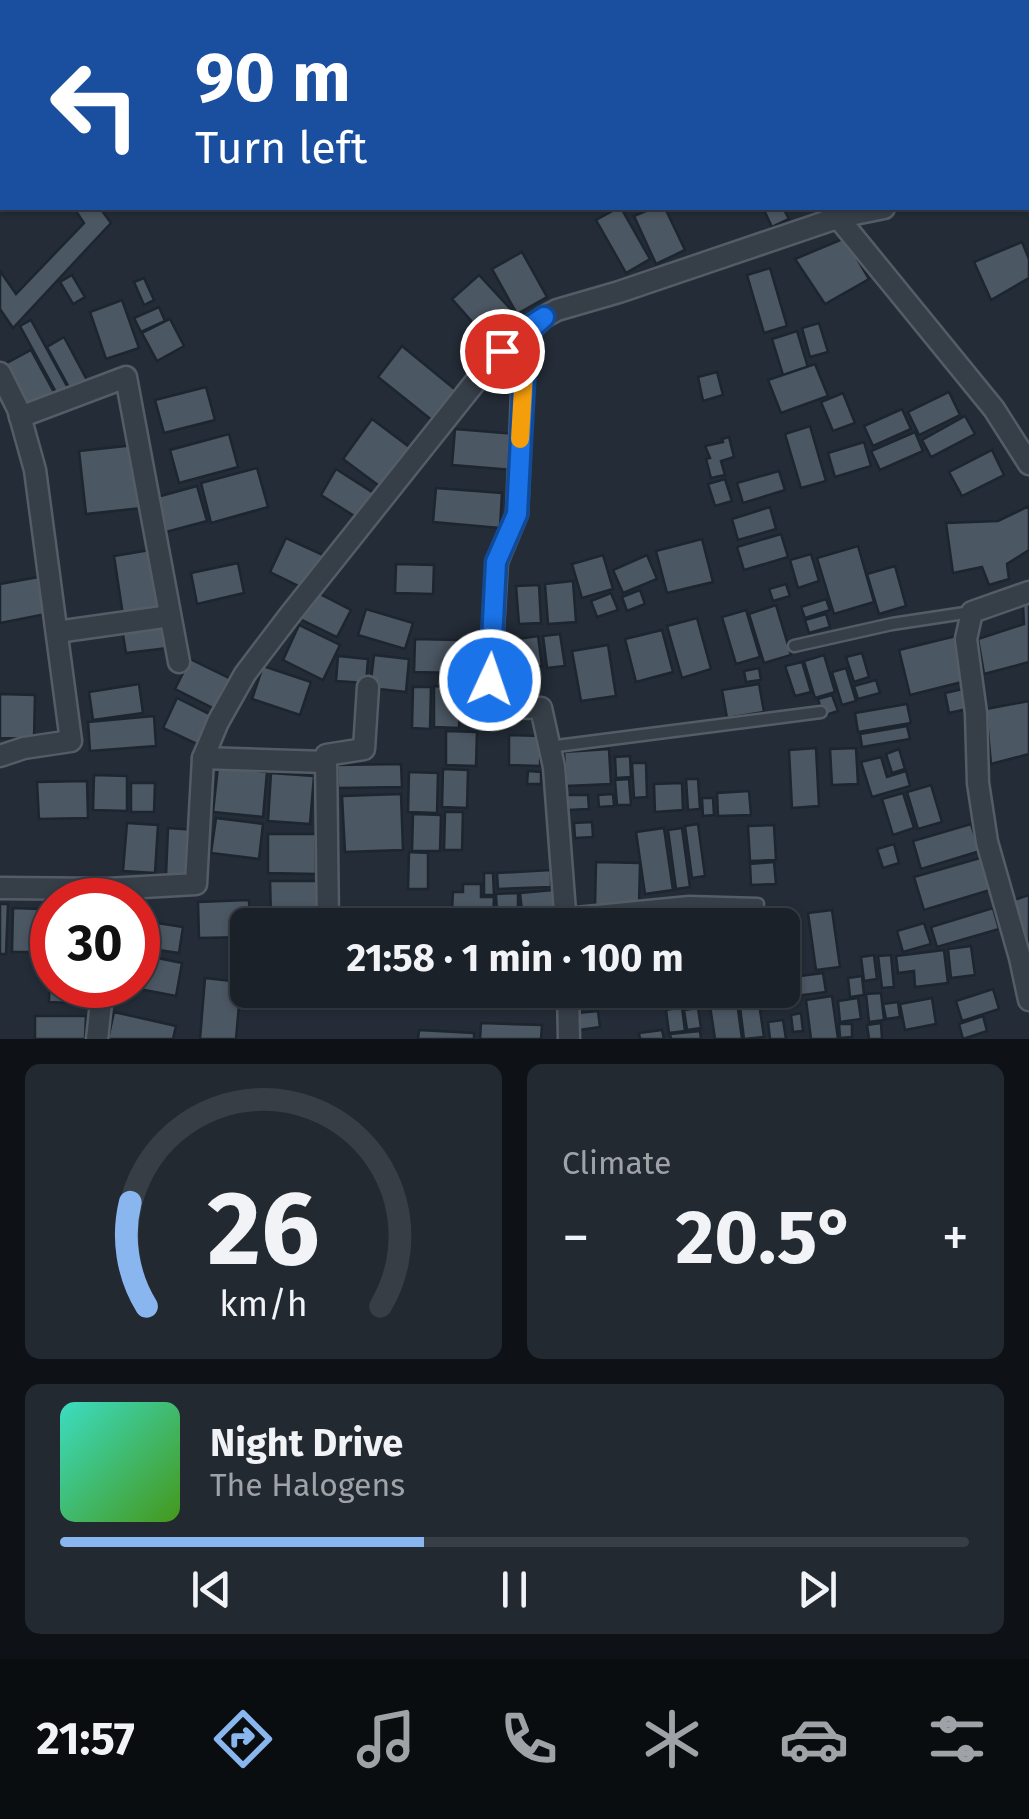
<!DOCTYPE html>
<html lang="en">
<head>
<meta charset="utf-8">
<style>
  :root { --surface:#1a2129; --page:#232931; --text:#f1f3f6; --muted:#9fa3a8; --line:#383e46; --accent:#8ab6f0 }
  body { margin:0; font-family:"Fira Sans",sans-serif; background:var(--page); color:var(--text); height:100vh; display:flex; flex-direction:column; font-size:38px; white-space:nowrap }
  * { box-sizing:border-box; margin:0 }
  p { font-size:32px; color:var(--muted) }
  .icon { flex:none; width:55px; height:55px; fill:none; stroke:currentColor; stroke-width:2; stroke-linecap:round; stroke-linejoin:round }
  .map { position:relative; height:1039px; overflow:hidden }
  .panel { display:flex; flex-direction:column; gap:25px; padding:25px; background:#0e1217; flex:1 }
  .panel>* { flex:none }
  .guide { position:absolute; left:0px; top:0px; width:1030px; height:210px; box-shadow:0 2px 8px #0004,0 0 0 2px var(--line); background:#1a4fa0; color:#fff; overflow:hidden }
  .speed { position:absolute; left:30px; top:878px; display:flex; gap:20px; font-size:50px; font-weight:700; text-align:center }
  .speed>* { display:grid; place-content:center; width:130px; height:130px; border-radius:50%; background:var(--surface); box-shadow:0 2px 8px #0004,0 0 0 2px var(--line); line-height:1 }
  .speed .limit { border:15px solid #d22; background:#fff; color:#111 }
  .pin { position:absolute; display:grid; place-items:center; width:85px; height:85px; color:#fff; margin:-42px; border:5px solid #fff; border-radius:50%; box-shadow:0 2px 10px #0007 }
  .me { position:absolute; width:110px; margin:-55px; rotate:3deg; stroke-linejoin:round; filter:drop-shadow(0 0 8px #0008) }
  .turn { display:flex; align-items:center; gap:35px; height:210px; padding:0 30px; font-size:45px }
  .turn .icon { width:130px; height:130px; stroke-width:2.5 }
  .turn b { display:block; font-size:70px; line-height:85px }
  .big { font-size:75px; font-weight:700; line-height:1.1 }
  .panel .card { flex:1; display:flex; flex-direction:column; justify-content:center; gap:15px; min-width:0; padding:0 35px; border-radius:15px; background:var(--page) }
  .panel .dial { align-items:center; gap:0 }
  .dial svg { height:260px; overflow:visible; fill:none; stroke:var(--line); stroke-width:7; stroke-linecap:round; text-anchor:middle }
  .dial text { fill:var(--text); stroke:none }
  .song { display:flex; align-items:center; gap:30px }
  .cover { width:120px; height:120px; border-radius:15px; background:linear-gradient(135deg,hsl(170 70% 55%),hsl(100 70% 35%)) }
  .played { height:10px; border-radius:5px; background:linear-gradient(90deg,var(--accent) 40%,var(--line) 40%) }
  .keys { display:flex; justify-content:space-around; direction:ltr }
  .heat { display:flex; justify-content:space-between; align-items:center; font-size:55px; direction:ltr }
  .panel .tiles { flex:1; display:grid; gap:25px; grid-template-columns:1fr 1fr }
  .card:last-child { grid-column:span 2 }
  .trip { position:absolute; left:230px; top:908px; width:570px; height:100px; border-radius:15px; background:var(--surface); box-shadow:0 2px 8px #0004,0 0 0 2px var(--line); font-weight:700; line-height:100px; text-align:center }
  .tabs { display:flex; height:160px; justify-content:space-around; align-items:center; background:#0a0d10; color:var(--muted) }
  .tabs .icon { width:70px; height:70px }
  .tabs .current { color:var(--accent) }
  .tabs b { font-size:45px; color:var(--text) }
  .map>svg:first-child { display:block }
  .building { fill:#4b5763; stroke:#1d252f; stroke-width:2.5 }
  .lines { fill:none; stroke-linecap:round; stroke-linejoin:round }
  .lane-casing { stroke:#545c66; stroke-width:15 }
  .street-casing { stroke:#545c66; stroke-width:25 }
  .secondary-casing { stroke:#545c66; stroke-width:35 }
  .lane { stroke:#363e48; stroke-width:10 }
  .street { stroke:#363e48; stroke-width:20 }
  .secondary { stroke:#444e5b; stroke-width:30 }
  .route-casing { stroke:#114b97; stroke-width:25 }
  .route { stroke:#1a73e8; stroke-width:18 }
  .slow { stroke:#f59e0b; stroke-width:18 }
</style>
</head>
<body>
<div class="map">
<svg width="1029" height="1039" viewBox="0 0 1029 1039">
  <rect width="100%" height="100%" fill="#232c37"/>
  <g class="building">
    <path d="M74 208H100L111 223 13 328 0 309V271L16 294 84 223Z"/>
    <path d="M618 208H621L650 259 626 273 596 220Z"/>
    <path d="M653 208H665L685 250 656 264 634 216Z"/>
    <path d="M763 208H783L789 219 772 227Z"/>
    <path d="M845 238 869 279 825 304 795 259Z"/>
    <path d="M1022 242 1029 259V278L991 300 974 262Z"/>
    <path d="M522 252 547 297 517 314 492 269Z"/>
    <path d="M770 268 787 326 764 333 747 275Z"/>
    <path d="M72 275 85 297 73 304 60 282Z"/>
    <path d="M479 275 517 316 489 341 452 299Z"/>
    <path d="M144 278 154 300 144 305 134 282Z"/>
    <path d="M122 300 139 348 106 359 90 312Z"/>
    <path d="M159 307 165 321 141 332 134 318Z"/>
    <path d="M170 319 184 346 157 361 142 333Z"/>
    <path d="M31 320 68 388 57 394 20 326Z"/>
    <path d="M819 323 828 352 810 357 802 328Z"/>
    <path d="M797 331 809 371 784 378 772 339Z"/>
    <path d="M64 337 88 382 71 391 47 347Z"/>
    <path d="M402 346 457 391 433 421 378 377Z"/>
    <path d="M31 350 56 396 28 411 3 365Z"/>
    <path d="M815 364 828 396 781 413 768 380Z"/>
    <path d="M717 372 723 395 703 401 698 377Z"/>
    <path d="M206 387 215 420 164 433 155 400Z"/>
    <path d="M949 392 960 415 919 435 908 412Z"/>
    <path d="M843 393 855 423 833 431 821 402Z"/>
    <path d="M902 409 911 429 873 446 864 426Z"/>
    <path d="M965 416 975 434 931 457 922 440Z"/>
    <path d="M372 419 416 452 386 491 343 459Z"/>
    <path d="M810 426 826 481 801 488 785 434Z"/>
    <path d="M455 429 515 434 513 470 452 465Z"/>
    <path d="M915 432 923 451 880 470 871 451Z"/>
    <path d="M229 434 238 467 179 483 170 450Z"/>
    <path d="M729 437 734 457 721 461 725 475 711 478 706 459 710 458 705 446 723 442 722 439Z"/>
    <path d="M864 442 871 466 835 477 828 453Z"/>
    <path d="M135 445 142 508 86 514 79 451Z"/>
    <path d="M992 450 1004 475 962 496 949 472Z"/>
    <path d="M257 468 268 507 211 523 201 483Z"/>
    <path d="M336 469 375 494 359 519 321 495Z"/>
    <path d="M779 471 785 490 743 503 737 483Z"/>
    <path d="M725 479 732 501 715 506 708 484Z"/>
    <path d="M197 486 207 521 166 532 157 497Z"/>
    <path d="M436 488 502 493 500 528 433 522Z"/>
    <path d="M1029 506V550L1007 564 1009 579 989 585 982 567 953 573 946 523 998 521Z"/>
    <path d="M770 507 776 529 738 540 732 519Z"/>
    <path d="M781 534 788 557 744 570 737 547Z"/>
    <path d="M286 538 323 555 307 590 270 572Z"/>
    <path d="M702 539 713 582 667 593 656 551Z"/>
    <path d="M858 546 874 602 834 614 817 558Z"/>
    <path d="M150 550 161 615 124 622 114 556Z"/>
    <path d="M811 554 819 581 798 588 790 560Z"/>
    <path d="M603 555 613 589 582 598 572 564Z"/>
    <path d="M647 555 657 579 623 593 613 570Z"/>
    <path d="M238 563 244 593 197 604 191 573Z"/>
    <path d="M396 564 434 565 433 594 395 593Z"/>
    <path d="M895 566 906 606 879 614 867 574Z"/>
    <path d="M44 576 51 613 0 623V584Z"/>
    <path d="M573 581 576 622 548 624 545 584Z"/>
    <path d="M786 584 790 596 773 601 769 589Z"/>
    <path d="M539 585 541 623 519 624 516 586Z"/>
    <path d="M640 590 645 604 627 611 622 597Z"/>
    <path d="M314 591 351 610 337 637 300 619Z"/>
    <path d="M611 593 618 610 597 617 591 601Z"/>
    <path d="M826 599 830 610 805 618 801 607Z"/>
    <path d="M1029 603V662L984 674 978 639 1024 624 1023 606Z"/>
    <path d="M776 605 791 655 764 663 749 614Z"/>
    <path d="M366 609 413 623 405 649 358 635Z"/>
    <path d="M746 610 760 657 736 664 722 617Z"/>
    <path d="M826 614 830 627 809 633 805 620Z"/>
    <path d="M697 618 711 669 682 678 667 626Z"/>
    <path d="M165 624 168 648 126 653 122 629Z"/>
    <path d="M299 625 340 645 323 680 283 660Z"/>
    <path d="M662 630 673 672 636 682 625 639Z"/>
    <path d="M560 634 565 666 547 668 543 636Z"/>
    <path d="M538 636 542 666 514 670 511 640Z"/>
    <path d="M956 636 962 682 910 695 899 650Z"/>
    <path d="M415 639 458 640 457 673 414 672Z"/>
    <path d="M608 645 616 696 581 701 572 651Z"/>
    <path d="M862 653 869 677 854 682 846 657Z"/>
    <path d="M374 655 409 659 406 692 370 688Z"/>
    <path d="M824 655 835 692 815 698 804 661Z"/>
    <path d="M338 656 368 659 366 683 336 681Z"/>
    <path d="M190 659 235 681 219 711 175 689Z"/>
    <path d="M802 662 811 692 795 696 785 666Z"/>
    <path d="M263 666 311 682 300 715 252 699Z"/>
    <path d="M759 668 761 680 746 682 744 671Z"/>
    <path d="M846 668 856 701 842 705 832 672Z"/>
    <path d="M876 680 880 693 858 699 854 686Z"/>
    <path d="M139 684 143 713 93 720 89 692Z"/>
    <path d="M759 684 764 712 727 718 722 690Z"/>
    <path d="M434 686 460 687 459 728 434 727Z"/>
    <path d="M413 687H431L430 729 412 728Z"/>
    <path d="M963 689 967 709 949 713 945 693Z"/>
    <path d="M0 694 35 695 34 739 0 738Z"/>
    <path d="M832 695 838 711 823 716 818 699Z"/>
    <path d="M177 698 215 717 201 746 163 728Z"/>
    <path d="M1029 701V754L991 764 986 709Z"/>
    <path d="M907 704 911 723 858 732 855 713Z"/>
    <path d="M154 716 156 746 90 751 88 722Z"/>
    <path d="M907 726 910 739 862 747 860 734Z"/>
    <path d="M446 731 477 732 476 766 446 765Z"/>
    <path d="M509 735 541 736 540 766 509 765Z"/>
    <path d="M816 748 819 806 792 808 789 750Z"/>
    <path d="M856 748 858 784 832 785 830 749Z"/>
    <path d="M609 749 611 784 566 786 564 752Z"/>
    <path d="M899 749 905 769 892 773 886 754Z"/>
    <path d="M630 756 631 777 616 778 615 757Z"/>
    <path d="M881 757 887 777 906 771 910 786 872 797 861 762Z"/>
    <path d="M632 763H646L647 797 634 798Z"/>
    <path d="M401 764 402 787 338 788 337 765Z"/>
    <path d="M218 766 267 772 263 817 213 812Z"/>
    <path d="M443 769 468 770 467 808 442 807Z"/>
    <path d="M528 771 541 772V784H527Z"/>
    <path d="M409 772 438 773 437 813 408 812Z"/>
    <path d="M271 773 314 776 310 824 268 821Z"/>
    <path d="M94 775 127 776V811L93 810Z"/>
    <path d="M629 779 631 805H617L615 780Z"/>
    <path d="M686 779H698L700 809 688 810Z"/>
    <path d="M87 781 88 818 39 819 37 782Z"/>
    <path d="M131 783H155L154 812H131Z"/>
    <path d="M682 783 683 810 655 812 654 784Z"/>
    <path d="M931 785 942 822 918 829 907 792Z"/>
    <path d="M749 791 751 815 718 816 717 793Z"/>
    <path d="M903 793 914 828 893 835 882 799Z"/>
    <path d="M401 794 403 850 345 852 342 796Z"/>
    <path d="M613 794 614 806 599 807 598 795Z"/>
    <path d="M567 795H588L589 809 568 810Z"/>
    <path d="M702 798H713L714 815 703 816Z"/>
    <path d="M445 812H463L462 850H444Z"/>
    <path d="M413 814 441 815 440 851H412Z"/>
    <path d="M216 818 263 824 259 859 211 853Z"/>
    <path d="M592 822 593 837 575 838 574 823Z"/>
    <path d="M127 823 158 825 155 873 123 871Z"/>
    <path d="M698 824 705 876 692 878 685 826Z"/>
    <path d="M971 824 980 851 921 869 913 841Z"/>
    <path d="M774 825 776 860 750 861 748 826Z"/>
    <path d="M168 828 197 830 195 877 166 875Z"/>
    <path d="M664 828 673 890 645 894 636 832Z"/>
    <path d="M682 828 690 887 676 889 668 830Z"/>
    <path d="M268 834H316V874L268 873Z"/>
    <path d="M894 844 899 863 883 868 877 849Z"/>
    <path d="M409 852 428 853V889H408Z"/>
    <path d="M980 858 990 890 924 910 914 877Z"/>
    <path d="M596 862 640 863 639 906 595 905Z"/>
    <path d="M774 862 776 884 751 885 750 864Z"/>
    <path d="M551 870V887L498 889 497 873Z"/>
    <path d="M484 873H493L494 895H484Z"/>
    <path d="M270 881H322L323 916 271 917Z"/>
    <path d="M463 884H481V897H494L493 919 461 918V910H452L453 892H463Z"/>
    <path d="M553 890 555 909 522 912 520 893Z"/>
    <path d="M518 893V912L497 913 496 894Z"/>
    <path d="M1029 895V942L1025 943 1014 900Z"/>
    <path d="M249 900 250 925H248V937L199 938 198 902Z"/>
    <path d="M0 904H8L6 954H0Z"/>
    <path d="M13 908 39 909 38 952H12Z"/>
    <path d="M993 908 999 929 937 947 931 927Z"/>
    <path d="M832 910 840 967 816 970 808 913Z"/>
    <path d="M138 920 183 927 179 953 138 947Z"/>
    <path d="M924 923 931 944 903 952 897 931Z"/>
    <path d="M971 946 975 975 951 978 948 949Z"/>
    <path d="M944 950 948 983 915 987 914 971 898 973 896 956Z"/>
    <path d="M138 954 182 963 176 996 118 985H138Z"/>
    <path d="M874 955 877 979 864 981 861 957Z"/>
    <path d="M891 955 894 987 882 988 878 956Z"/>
    <path d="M50 964H52V985H94L93 1004 49 1002Z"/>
    <path d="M823 973 826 992 788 997 785 978Z"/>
    <path d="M862 976 864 995 850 997 848 978Z"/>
    <path d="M205 978 241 982 236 1039H200Z"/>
    <path d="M993 989 999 1009 962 1021 956 1001Z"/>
    <path d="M666 990H701L703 1001 667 1005Z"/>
    <path d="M881 993 884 1020 869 1022 866 994Z"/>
    <path d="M758 996 764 1037 744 1039 739 999Z"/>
    <path d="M832 996 838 1039H811L806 1000Z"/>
    <path d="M858 998 861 1019 840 1022 838 1001Z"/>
    <path d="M932 998 936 1024 905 1030 900 1004Z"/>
    <path d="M737 1002 742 1039H715L710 1006Z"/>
    <path d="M898 1002 900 1017 886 1019 883 1004Z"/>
    <path d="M682 1007 685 1031 669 1033 666 1010Z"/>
    <path d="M698 1008 701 1028 687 1030 684 1010Z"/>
    <path d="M598 1011 600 1027 579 1030 577 1013Z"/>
    <path d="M114 1012 176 1026 173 1039H108Z"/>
    <path d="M801 1013 803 1031 793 1032 791 1015Z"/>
    <path d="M35 1016H86L85 1039H35Z"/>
    <path d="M983 1016 987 1031 963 1039 959 1024Z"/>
    <path d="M783 1020 786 1039H770L768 1022Z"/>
    <path d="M481 1023 542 1025 541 1039H480Z"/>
    <path d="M881 1023 882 1039H869L867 1025Z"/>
    <path d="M839 1024H852V1037L840 1038Z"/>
    <path d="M419 1030 474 1033V1039H418Z"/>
    <path d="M662 1030 664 1039H640L639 1033Z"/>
    <path d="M700 1031 701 1039H671L670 1034Z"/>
  </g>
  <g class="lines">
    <g class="lane-casing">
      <g id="lane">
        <path d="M794 646 892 624 971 612"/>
        <path d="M549 747 821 712"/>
        <path d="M566 914 689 902 758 904"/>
      </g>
    </g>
    <g class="street-casing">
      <g id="street">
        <path d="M599 0 602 2"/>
        <path d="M828 0 829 2"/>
        <path d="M966 0 967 2"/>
        <path d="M1028 173H1029"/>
        <path d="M831 209 994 409 1029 464"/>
        <path d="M0 373 18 409 35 470 71 741 24 748 0 756"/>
        <path d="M20 417 126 377 179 662"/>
        <path d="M1029 592 972 612 966 639 976 713 978 783 987 842 1020 958 1029 1000"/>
        <path d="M57 632 170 616"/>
        <path d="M203 758 326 762"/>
        <path d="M0 888 108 889 196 884 203 758 218 722 245 674 289 616 484 371 513 337 535 323"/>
        <path d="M328 925 326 755 364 749 368 687"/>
        <path d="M566 925 554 767 541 708 498 707 490 679 497 562 517 514 523 371 526 344 533 327 544 317 557 310 619 292 840 217 884 208"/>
        <path d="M568 990 569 1039"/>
        <path d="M97 1039 103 985"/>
      </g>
    </g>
    <g class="secondary-casing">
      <g id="secondary">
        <path d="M97 2 99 0"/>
        <path d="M0 116 2 113"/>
      </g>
    </g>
    <use href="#lane" class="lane"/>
    <use href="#street" class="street"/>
    <use href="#secondary" class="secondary"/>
  </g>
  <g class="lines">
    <g class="route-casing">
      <path id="route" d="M490 680 496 562 517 514 526 344 533 327 544 317 513 337 502 351"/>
    </g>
    <use href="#route" class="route"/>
    <path class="slow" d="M520 439 525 354"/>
  </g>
</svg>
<div class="speed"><div class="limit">30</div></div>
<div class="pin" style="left:502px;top:351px;background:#d93025"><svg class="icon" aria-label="arrive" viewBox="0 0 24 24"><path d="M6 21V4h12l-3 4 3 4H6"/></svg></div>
<svg class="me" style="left:490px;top:680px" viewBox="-20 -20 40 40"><circle r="17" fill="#1a73e8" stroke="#fff" stroke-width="3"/><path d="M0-11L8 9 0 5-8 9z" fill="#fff"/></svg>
<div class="trip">21:58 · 1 min · 100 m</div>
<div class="guide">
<div class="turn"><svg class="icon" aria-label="left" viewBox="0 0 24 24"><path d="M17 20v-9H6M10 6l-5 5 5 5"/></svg><div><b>90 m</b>Turn left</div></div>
</div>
</div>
<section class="panel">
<div class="tiles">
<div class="card dial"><svg viewBox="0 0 100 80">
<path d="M14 69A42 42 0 1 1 86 69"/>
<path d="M14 69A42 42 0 0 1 9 37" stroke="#8ab6f0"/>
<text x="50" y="56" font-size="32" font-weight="700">26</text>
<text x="50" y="72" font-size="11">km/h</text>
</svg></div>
<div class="card"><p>Climate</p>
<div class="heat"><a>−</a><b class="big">20.5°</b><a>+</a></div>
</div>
<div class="card">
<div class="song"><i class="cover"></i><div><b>Night Drive</b><p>The Halogens</p></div></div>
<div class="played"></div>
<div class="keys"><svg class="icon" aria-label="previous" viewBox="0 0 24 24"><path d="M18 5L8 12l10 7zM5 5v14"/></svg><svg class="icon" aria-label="pause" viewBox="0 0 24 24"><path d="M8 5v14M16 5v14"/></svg><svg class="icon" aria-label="next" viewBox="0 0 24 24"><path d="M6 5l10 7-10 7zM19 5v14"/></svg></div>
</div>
</div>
</section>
<nav class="tabs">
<b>21:57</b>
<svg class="icon current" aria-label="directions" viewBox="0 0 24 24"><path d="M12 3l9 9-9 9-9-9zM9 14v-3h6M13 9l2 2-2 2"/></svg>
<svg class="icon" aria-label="music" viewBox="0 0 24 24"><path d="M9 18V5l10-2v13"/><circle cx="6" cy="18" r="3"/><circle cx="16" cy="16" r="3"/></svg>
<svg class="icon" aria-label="phone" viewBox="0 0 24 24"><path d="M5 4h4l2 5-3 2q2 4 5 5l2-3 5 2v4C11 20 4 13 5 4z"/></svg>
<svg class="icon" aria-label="climate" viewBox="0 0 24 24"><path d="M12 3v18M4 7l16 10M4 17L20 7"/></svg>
<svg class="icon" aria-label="car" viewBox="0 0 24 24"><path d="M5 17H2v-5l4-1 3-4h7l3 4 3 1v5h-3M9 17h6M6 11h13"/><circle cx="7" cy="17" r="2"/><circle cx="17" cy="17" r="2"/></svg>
<svg class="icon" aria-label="filters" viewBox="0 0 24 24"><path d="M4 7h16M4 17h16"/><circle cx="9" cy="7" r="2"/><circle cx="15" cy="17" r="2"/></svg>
</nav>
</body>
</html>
